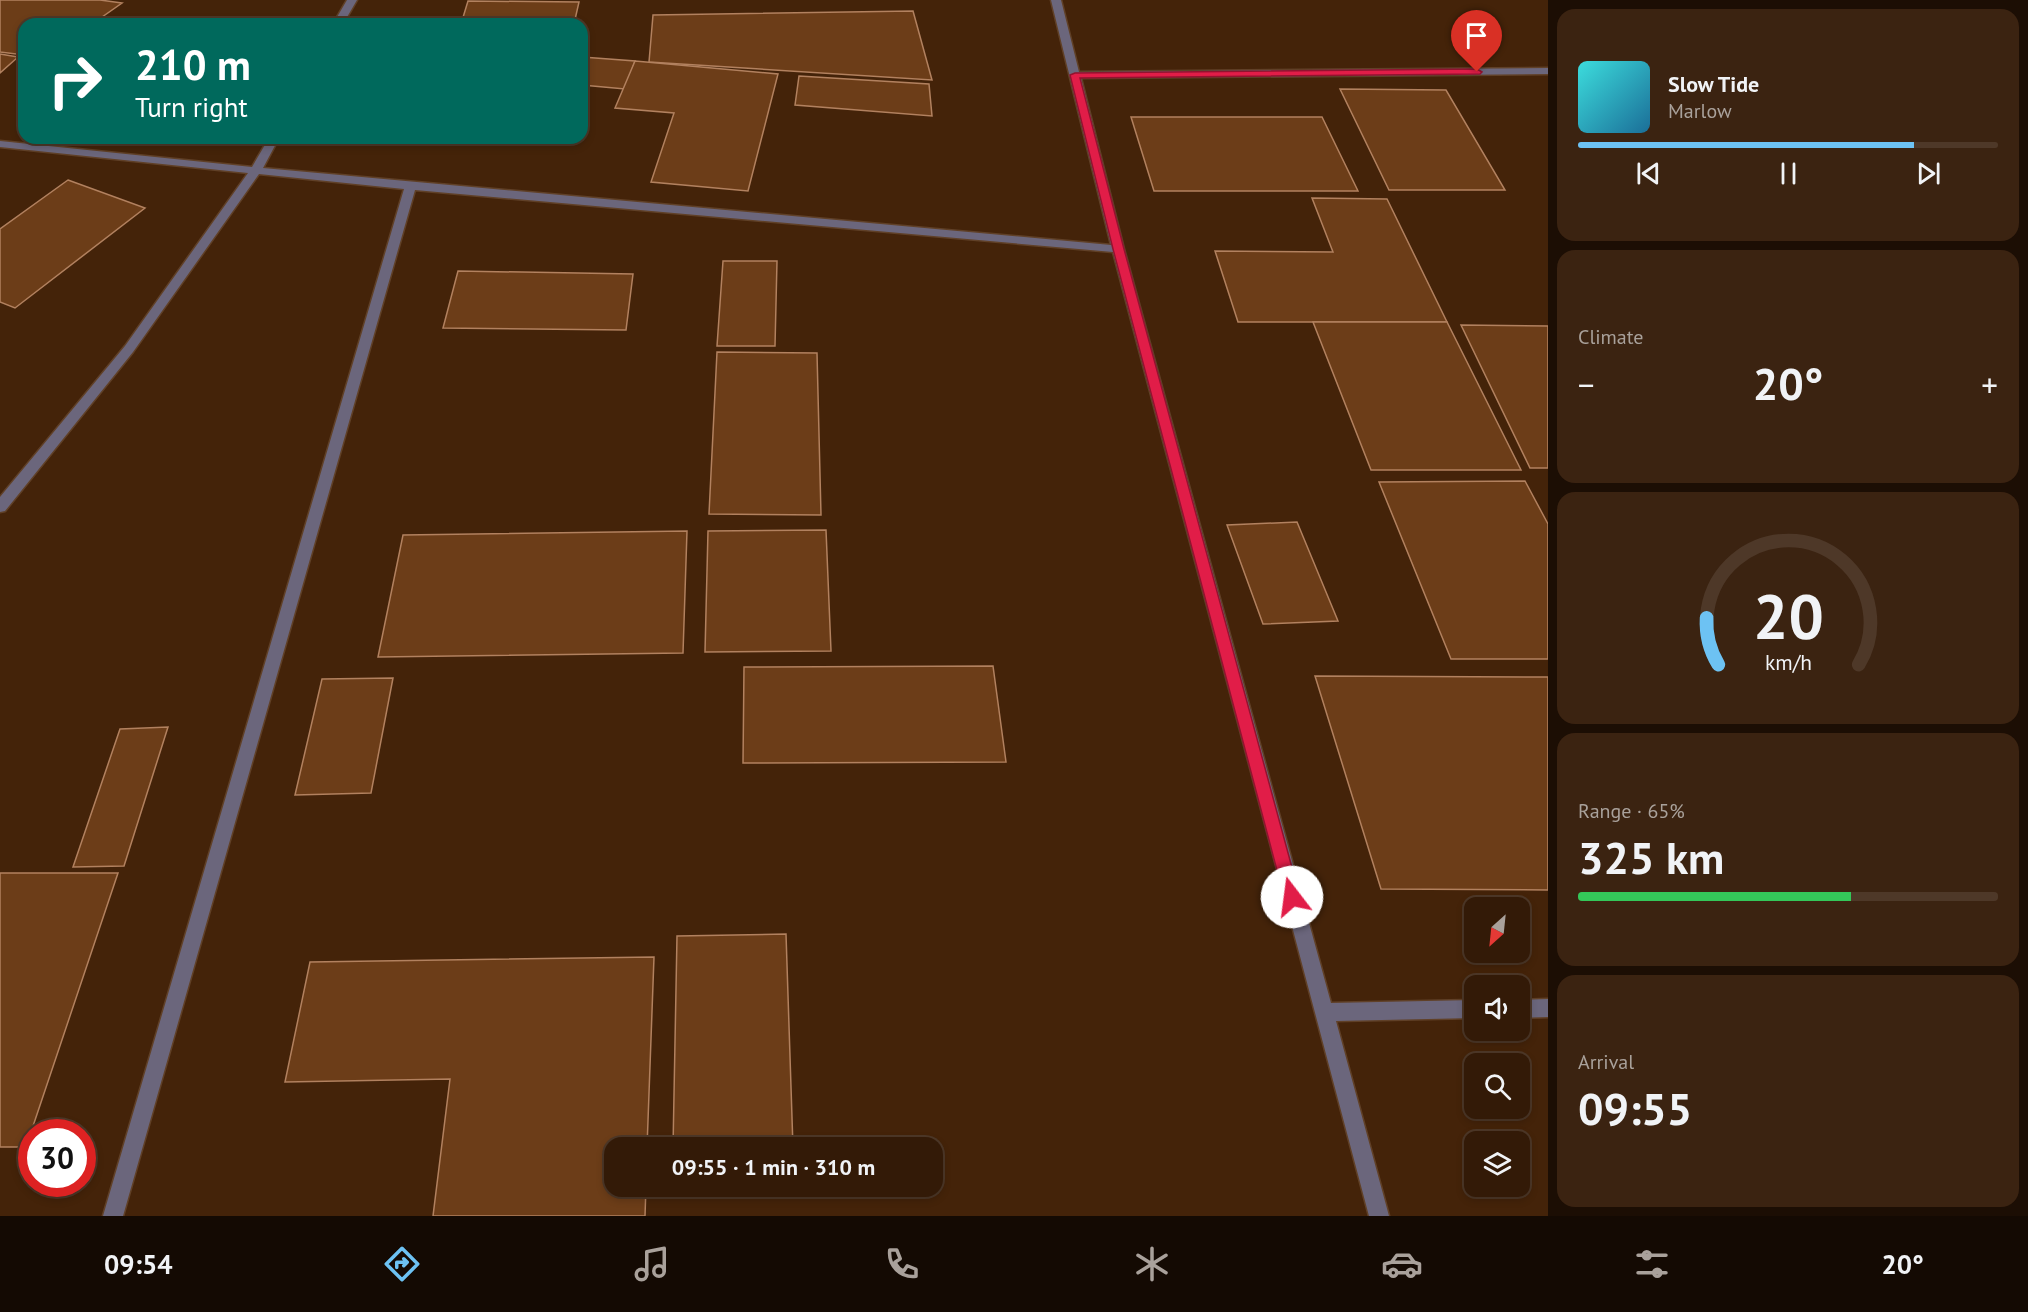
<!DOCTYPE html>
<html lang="en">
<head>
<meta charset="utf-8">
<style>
  :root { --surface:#331a07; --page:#3b2311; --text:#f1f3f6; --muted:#a9a19b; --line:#4e3828; --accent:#6dc2f3 }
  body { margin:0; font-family:"PT Sans",sans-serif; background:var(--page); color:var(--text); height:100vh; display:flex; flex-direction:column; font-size:22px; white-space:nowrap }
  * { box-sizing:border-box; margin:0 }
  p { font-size:20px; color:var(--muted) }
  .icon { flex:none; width:33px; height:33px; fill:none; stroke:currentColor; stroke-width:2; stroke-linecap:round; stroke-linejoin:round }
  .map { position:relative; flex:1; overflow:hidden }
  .details { display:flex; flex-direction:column; gap:9px; padding:9px; background:#1c0e04; width:480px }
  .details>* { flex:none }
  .banner { position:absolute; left:18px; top:18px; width:570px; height:126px; border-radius:18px; box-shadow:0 3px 9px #0003,0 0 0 2px var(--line); background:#00695c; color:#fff; overflow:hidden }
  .needle { width:39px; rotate:207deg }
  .tools { position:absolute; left:1464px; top:897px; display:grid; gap:12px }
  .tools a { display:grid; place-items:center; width:66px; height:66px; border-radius:12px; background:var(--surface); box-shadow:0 3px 9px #0003,0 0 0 2px var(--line); font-size:30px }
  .speed { position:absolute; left:18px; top:1119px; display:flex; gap:12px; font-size:30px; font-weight:700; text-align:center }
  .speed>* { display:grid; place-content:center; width:78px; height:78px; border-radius:50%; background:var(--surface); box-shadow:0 3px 9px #0003,0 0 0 2px var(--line); line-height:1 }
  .speed .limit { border:9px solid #d22; background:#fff; color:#111 }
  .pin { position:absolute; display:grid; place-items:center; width:51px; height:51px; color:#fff; margin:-62px -26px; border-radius:50% 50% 50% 0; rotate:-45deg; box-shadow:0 0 6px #0007 }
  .pin .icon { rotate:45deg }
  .me { position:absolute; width:66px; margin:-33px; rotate:345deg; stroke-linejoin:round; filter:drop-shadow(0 0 4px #0008) }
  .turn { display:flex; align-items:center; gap:21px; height:126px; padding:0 18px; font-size:27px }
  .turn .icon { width:78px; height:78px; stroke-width:2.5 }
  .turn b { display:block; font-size:42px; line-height:51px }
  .big { font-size:45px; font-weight:600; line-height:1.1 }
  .details .widget { flex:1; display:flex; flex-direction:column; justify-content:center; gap:9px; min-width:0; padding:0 21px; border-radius:18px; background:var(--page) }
  .details .dial { align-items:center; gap:0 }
  .dial svg { height:156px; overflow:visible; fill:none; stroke:var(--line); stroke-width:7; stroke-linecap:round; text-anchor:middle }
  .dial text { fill:var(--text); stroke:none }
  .song { display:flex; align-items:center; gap:18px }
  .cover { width:72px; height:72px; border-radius:9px; background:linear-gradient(135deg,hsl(180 70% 55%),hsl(200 70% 35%)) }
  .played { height:6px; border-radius:3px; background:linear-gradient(90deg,var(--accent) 80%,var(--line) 80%) }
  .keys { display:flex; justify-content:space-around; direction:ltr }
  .heat { display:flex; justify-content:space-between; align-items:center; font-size:33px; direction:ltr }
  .charge { height:9px; border-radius:4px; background:linear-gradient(90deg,#34c759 65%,var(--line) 0) }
  .trip { position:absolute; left:604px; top:1137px; width:339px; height:60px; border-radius:18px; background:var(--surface); box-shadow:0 3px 9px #0003,0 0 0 2px var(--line); font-weight:600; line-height:60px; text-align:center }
  .menu { display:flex; height:96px; justify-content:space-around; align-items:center; background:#140a03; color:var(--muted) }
  .menu .icon { width:42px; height:42px }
  .menu .current { color:var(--accent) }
  .menu b { font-size:27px; color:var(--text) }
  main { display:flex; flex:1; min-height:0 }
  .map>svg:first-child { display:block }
  .building { fill:#6c3d18; stroke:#b2815f; stroke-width:1.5 }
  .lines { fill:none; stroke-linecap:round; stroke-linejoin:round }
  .minor-casing { stroke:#604027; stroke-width:3 }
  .minor { fill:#6b667c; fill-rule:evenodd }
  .route { fill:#e11d48; stroke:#92132f; stroke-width:1.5 }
</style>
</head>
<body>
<main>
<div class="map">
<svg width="1548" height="1216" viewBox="0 0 1548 1216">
  <rect width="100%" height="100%" fill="#442309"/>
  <g class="building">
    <path d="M0 0H100L122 3 92 24H24V55L0 52Z"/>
    <path d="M468 1 579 2 574 24H461Z"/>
    <path d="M913 11 932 80 649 62 653 15Z"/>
    <path d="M0 54 18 57 0 73Z"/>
    <path d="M582 57 635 61 625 89 582 85Z"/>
    <path d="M635 61 778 74 748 191 651 182 674 113 615 108Z"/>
    <path d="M799 76 929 84 932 116 795 105Z"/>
    <path d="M1340 89 1446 90 1505 190H1389Z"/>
    <path d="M1131 117H1322L1358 191H1154Z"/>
    <path d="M68 180 145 208 15 308 0 302V229Z"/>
    <path d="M1312 198 1387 199 1447 322H1238L1215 251 1333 252Z"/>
    <path d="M723 261H777L775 346H717Z"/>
    <path d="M458 271 633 274 626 330 443 328Z"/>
    <path d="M1313 322H1447L1521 470H1371Z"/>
    <path d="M1461 325 1548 326V468H1530Z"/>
    <path d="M717 352 817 353 821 515 709 514Z"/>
    <path d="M1525 481 1548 524V659H1451L1379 482Z"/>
    <path d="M1297 522 1338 621 1263 624 1227 525Z"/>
    <path d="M826 530 831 651 705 652 708 531Z"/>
    <path d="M687 531 683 653 378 657 403 535Z"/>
    <path d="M993 666 1006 762 743 763 744 667Z"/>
    <path d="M1315 676 1548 677V890L1381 889Z"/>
    <path d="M393 678 371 793 295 795 322 679Z"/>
    <path d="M168 727 124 866 73 867 120 729Z"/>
    <path d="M0 873H118L26 1147H0Z"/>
    <path d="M786 934 793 1148H673L677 936Z"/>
    <path d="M654 957 647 1148H615V1186H646L645 1216H433L450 1079 285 1082 310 962Z"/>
  </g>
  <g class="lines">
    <g class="minor-casing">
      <g id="minor">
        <path d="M347 0H357L343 24H333Z"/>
        <path d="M1051 0H1061L1079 72 1548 68V74L1081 78 1124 249 1331 1003 1474 1000V1018L1336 1021 1389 1216H1369L1113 252 415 190 123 1216H103L404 189 259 174 133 352 5 511 0 512V497L125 346 248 173 0 147V141L252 167 269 138H279L263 168 1111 245Z"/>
        <path d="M1548 999V1017L1520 1018V1000Z"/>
      </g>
    </g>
    <use href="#minor" class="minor"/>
  </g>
  <path class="route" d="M1477 69 1482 72 1480 74 1080 78 1124 249 1300 897 1298 902 1292 904 1287 902 1284 897 1113 249 1070 75 1075 73Z"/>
</svg>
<div class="tools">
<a><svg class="needle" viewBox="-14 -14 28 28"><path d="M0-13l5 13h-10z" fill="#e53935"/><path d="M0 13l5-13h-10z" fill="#a9a19b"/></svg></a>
<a><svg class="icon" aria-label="sound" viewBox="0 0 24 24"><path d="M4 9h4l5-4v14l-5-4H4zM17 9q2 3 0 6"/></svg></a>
<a><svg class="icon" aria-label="search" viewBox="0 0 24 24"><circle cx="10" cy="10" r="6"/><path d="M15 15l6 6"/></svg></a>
<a><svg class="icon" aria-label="layers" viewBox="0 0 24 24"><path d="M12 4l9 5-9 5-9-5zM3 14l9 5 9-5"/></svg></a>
</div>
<div class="speed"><div class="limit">30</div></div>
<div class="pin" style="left:1477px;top:72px;background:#d93025"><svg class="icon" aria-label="arrive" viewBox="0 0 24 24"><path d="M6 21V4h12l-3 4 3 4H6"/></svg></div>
<svg class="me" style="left:1292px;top:897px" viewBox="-20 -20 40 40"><circle r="19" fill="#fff"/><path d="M0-13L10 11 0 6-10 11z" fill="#e11d48"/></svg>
<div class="trip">09:55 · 1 min · 310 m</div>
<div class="banner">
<div class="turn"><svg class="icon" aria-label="right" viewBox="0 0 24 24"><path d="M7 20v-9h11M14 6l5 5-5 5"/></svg><div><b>210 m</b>Turn right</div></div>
</div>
</div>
<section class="details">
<div class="widget">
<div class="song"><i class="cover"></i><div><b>Slow Tide</b><p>Marlow</p></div></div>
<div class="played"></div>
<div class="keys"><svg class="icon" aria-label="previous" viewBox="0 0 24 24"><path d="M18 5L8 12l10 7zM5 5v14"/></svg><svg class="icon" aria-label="pause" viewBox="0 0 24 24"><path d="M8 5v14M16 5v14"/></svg><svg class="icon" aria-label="next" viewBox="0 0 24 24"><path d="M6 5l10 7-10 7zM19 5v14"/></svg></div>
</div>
<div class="widget"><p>Climate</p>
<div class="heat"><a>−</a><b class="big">20°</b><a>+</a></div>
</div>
<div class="widget dial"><svg viewBox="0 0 100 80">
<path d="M14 69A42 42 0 1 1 86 69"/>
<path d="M14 69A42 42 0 0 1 8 45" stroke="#6dc2f3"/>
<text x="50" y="56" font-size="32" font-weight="700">20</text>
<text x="50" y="72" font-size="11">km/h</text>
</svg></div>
<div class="widget"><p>Range · 65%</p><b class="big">325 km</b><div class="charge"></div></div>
<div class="widget"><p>Arrival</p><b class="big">09:55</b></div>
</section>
</main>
<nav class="menu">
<b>09:54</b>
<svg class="icon current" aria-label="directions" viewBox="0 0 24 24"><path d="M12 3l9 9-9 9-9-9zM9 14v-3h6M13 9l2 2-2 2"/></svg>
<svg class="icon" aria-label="music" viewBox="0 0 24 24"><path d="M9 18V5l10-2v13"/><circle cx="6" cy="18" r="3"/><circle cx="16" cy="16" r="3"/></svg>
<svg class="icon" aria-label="phone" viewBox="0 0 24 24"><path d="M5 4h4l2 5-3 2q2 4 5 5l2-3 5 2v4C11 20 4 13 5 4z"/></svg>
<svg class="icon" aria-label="climate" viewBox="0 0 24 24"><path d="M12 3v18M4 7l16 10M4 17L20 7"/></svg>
<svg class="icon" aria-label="car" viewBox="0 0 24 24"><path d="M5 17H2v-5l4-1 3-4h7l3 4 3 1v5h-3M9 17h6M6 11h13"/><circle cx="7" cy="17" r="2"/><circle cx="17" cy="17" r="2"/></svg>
<svg class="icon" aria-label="filters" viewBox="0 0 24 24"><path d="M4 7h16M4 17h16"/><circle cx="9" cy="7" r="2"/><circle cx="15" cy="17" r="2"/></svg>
<b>20°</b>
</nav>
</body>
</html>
